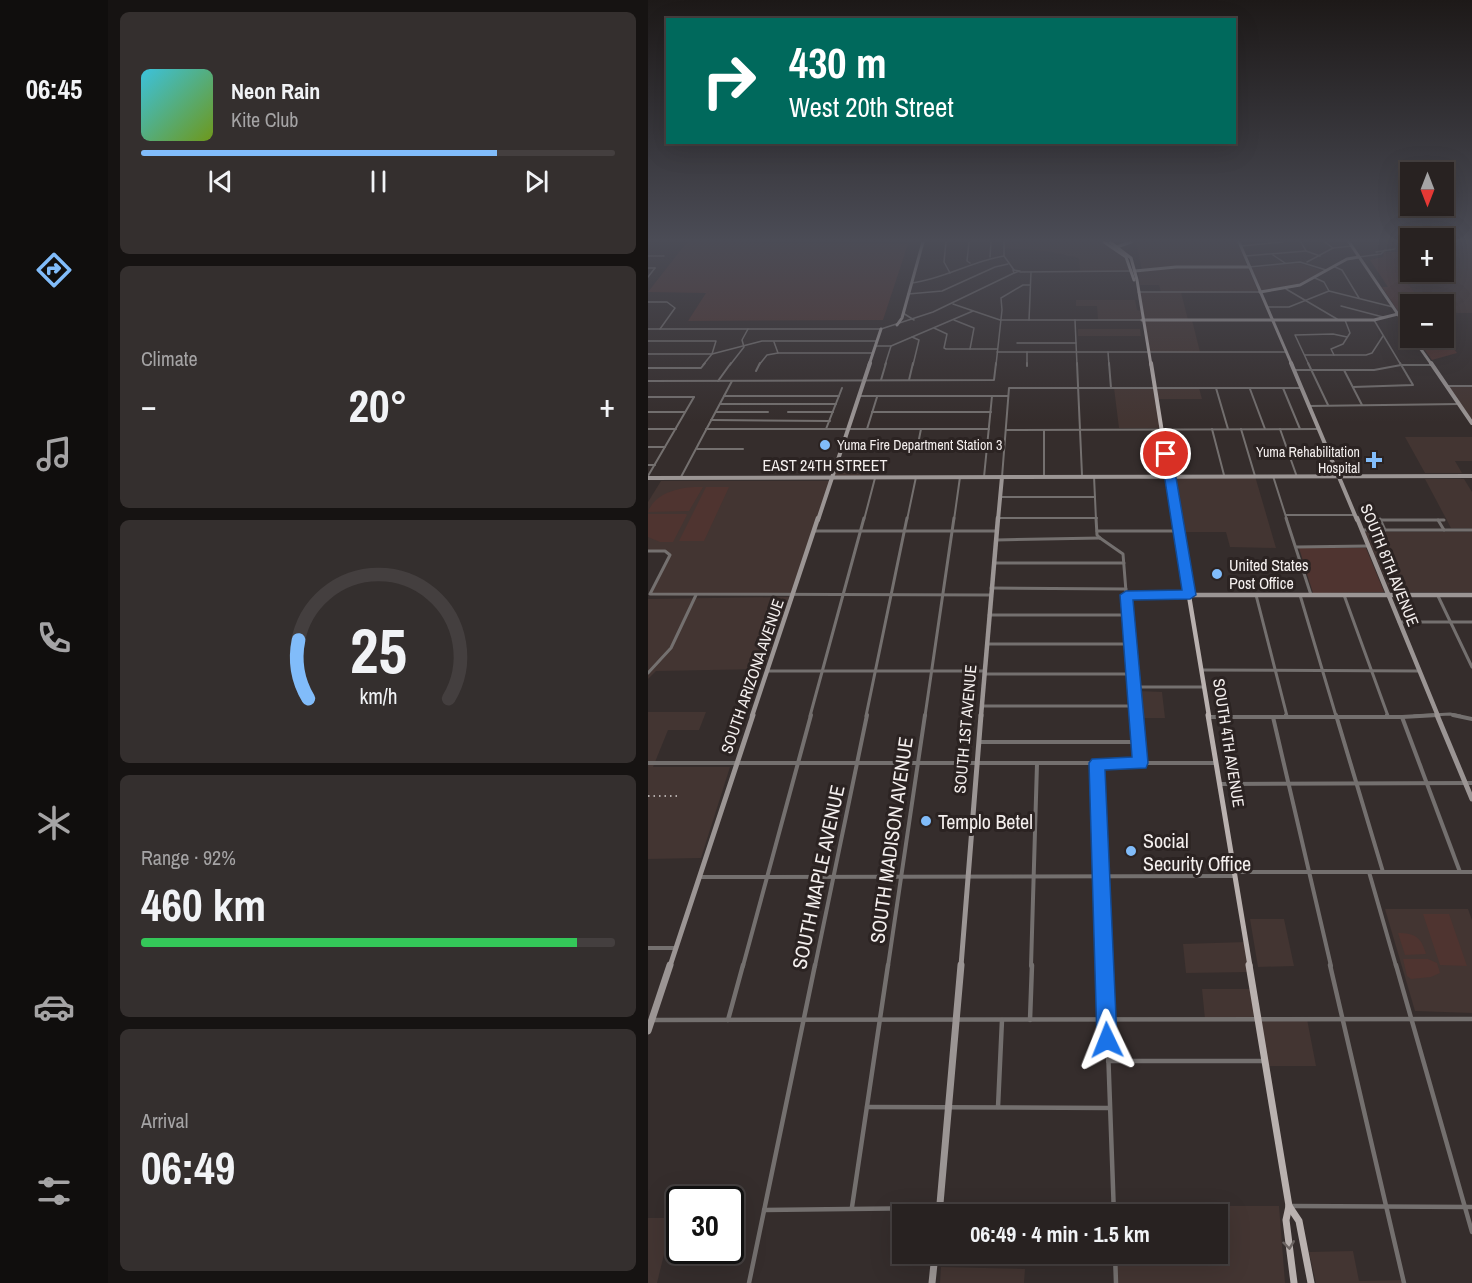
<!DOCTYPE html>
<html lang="en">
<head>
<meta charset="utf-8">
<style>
  :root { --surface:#282221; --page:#342f2e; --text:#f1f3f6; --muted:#a5a4a5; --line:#443f3f; --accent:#81bcfa }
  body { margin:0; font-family:"Archivo Narrow",sans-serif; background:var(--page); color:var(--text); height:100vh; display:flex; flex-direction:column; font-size:22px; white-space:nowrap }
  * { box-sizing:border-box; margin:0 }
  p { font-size:20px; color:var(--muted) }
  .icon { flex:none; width:33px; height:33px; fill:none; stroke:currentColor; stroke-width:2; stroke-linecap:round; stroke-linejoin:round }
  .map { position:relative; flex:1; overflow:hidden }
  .side { display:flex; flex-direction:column; gap:12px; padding:12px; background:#161312; width:540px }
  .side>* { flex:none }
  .hud { position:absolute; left:18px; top:18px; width:570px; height:126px; border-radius:0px; box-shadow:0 6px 24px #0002,0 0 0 2px var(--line); background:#00695c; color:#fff; overflow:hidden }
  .needle { width:39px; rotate:180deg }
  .buttons { position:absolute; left:752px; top:162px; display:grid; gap:12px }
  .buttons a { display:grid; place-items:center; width:54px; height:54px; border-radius:0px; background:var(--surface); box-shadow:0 6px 24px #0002,0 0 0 2px var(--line); font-size:30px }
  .speed { position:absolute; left:18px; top:1186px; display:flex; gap:12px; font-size:30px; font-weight:700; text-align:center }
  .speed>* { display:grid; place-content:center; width:78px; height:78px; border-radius:50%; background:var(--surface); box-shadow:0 6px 24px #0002,0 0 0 2px var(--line); line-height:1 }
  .speed .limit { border:3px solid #111; border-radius:9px; background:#fff; color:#111 }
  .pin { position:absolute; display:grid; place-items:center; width:51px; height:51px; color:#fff; margin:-26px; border:3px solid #fff; border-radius:50%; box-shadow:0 2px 6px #0007 }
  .me { position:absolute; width:66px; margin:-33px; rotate:358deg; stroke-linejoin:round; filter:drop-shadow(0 0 4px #0008) }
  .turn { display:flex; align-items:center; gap:21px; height:126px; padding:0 24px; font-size:27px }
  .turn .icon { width:78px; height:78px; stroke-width:2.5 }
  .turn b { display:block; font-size:42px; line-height:51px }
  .big { font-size:45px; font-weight:700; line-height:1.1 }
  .side .card { flex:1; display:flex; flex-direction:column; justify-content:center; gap:9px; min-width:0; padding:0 21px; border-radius:9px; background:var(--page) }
  .side .dial { align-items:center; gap:0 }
  .dial svg { height:156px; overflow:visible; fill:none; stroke:var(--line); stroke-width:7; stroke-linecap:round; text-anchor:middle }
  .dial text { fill:var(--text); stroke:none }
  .song { display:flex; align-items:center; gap:18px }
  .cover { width:72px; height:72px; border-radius:9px; background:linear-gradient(135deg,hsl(190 70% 55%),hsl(80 70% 35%)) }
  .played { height:6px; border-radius:3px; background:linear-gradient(90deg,var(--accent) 75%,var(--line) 75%) }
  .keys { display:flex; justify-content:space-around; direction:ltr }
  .heat { display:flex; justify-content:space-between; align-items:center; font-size:33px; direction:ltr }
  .charge { height:9px; border-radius:4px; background:linear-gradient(90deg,#34c759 92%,var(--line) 0) }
  .trip { position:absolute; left:244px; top:1204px; width:336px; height:60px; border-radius:0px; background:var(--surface); box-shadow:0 6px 24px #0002,0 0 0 2px var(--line); font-weight:700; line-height:60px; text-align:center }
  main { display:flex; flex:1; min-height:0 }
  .tab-bar { display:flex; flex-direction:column; width:108px; justify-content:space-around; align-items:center; background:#100e0d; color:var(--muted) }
  .tab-bar .icon { width:42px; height:42px }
  .tab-bar .selected { color:var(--accent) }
  .tab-bar b { font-size:27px; color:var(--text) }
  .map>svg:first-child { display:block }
  .built { fill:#433532 }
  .green { fill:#4f3430 }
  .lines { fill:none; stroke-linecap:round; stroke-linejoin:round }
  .street-far4 { stroke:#74706f; stroke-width:1.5 }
  .street-far3 { stroke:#74706f; stroke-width:2 }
  .street-far2 { stroke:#74706f; stroke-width:3 }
  .street-far1 { stroke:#74706f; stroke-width:4 }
  .street { stroke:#74706f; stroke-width:4.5 }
  .secondary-far4 { stroke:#9b9594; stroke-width:3 }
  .secondary-far3 { stroke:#9b9594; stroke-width:4 }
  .secondary-far2 { stroke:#9b9594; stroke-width:4.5 }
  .secondary-far1 { stroke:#9b9594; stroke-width:5 }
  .secondary { stroke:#9b9594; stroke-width:7 }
  .primary-far4 { stroke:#b9b1af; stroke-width:3 }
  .primary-far3 { stroke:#b9b1af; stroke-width:4 }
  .primary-far2 { stroke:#b9b1af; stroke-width:4.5 }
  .primary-far1 { stroke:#b9b1af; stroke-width:5 }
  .primary { stroke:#b9b1af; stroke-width:7 }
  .rail { stroke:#d7d2d1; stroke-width:1.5; stroke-dasharray:1.5 4; stroke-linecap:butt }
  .oneway { stroke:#6b6361 }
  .route { fill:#1a73e8; stroke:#114b97; stroke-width:1.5 }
  .poi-dot { fill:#81bcfa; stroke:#2b2322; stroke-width:2 }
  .labels { text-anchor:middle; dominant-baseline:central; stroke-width:6; stroke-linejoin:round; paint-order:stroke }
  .far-poi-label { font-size:14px; fill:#f4efee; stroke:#2b2322; text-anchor:start }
  .street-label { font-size:16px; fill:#f4efee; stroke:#2b2322 }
  .poi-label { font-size:16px; fill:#f4efee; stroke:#2b2322; text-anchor:start }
  .near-poi-label { font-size:20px; fill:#f4efee; stroke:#2b2322; text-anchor:start }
  .near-street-label { font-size:20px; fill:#f4efee; stroke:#2b2322 }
</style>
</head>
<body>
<main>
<nav class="tab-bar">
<b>06:45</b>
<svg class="icon selected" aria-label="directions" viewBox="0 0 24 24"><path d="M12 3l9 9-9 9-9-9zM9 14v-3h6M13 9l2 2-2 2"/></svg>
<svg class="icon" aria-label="music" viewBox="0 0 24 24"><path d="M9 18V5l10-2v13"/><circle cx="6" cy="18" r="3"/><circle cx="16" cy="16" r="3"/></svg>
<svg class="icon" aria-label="phone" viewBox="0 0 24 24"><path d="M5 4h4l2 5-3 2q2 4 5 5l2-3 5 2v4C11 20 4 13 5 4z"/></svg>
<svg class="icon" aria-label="climate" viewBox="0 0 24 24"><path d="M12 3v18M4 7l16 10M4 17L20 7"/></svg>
<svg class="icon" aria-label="car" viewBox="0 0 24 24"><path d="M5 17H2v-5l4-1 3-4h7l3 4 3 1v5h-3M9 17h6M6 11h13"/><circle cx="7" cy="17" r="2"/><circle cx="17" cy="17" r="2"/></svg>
<svg class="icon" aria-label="filters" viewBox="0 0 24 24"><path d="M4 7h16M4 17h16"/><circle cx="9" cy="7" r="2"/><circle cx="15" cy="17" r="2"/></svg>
</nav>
<section class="side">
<div class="card">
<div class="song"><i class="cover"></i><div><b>Neon Rain</b><p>Kite Club</p></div></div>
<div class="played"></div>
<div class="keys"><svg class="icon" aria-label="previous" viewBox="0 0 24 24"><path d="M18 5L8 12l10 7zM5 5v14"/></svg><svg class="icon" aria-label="pause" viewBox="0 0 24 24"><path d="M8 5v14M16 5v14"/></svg><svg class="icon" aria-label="next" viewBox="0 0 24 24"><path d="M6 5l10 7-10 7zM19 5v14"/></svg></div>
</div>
<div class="card"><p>Climate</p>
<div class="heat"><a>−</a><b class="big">20°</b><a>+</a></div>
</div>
<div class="card dial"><svg viewBox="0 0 100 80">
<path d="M14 69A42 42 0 1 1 86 69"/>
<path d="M14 69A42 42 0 0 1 9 39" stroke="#81bcfa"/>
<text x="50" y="56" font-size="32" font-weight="700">25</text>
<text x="50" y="72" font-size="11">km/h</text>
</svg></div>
<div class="card"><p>Range · 92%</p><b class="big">460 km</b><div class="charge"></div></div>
<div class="card"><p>Arrival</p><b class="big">06:49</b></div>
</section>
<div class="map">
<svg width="824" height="1283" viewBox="0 0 824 1283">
  <rect width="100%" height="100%" fill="#352d2c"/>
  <g class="built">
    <path d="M356 242H456L478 257 484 271H432L431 258 398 251 356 248Z"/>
    <path d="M488 242H589L599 266 494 270Z"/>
    <path d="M738 242H762V272H795V242H824V313H802L803 316 795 318V304H775L747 266H760L750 252 741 249 743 247Z"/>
    <path d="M651 263 676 271 648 285 613 290 604 268Z"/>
    <path d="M527 268H600L610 291 533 292 540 320H544L552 352H500L494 320H450L449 306H428V300H487L489 310 492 311 490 292H513L511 285H492L490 272Z"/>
    <path d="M430 329H492L493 336H430Z"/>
    <path d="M799 386H824V423Z"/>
    <path d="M466 388H551L554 399H509L514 428H471Z"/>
    <path d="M757 437H824V461H807L814 473H777Z"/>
    <path d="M189 461H217L212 477H184Z"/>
    <path d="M522 475 607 476 628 548 582 547 578 532H531Z"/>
    <path d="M777 479H816L824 492V528H803Z"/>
    <path d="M13 481H183L146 595 2 594 22 555 17 551H0V502Z"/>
    <path d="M717 532H824V592H743Z"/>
    <path d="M141 597 116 669 8 671 0 679V599Z"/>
    <path d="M491 691 514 692 517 718H493Z"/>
    <path d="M0 712H58L51 730H20L5 767H82L53 858 0 859Z"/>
    <path d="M737 909H820L824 920V1013L767 1011Z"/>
    <path d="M602 919H636L646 966 610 967Z"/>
    <path d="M598 942 610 1019H659L668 1066H618L610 1019H557L554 989H605L602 972 538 973 535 944Z"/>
    <path d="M465 1206H631L637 1283H468L467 1254H570V1215H466Z"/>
    <path d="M0 1218H25L9 1283H0Z"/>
    <path d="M705 1251 711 1281 755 1280 756 1283H668L661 1252Z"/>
    <path d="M293 1267 377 1269 376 1283H292Z"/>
  </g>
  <g class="green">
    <path d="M39 242 260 244 235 320 40 321 58 293 0 292Z"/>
    <path d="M736 252H750L761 266 748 267 775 304H762V329L734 287H740L722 260 735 257Z"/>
    <path d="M795 333 809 353 784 360 768 338H795Z"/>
    <path d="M55 487 41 511 0 512C7 491 36 486 55 487Z"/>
    <path d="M58 487H81L56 541H31Z"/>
    <path d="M0 514H38L39 515 25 542H12L0 537Z"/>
    <path d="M651 548H718L736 592 665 593Z"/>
    <path d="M775 914H801L819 966 792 965Z"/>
    <path d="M750 933C767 933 773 937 778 954L757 955Z"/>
    <path d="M755 959H780L789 963 792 973 783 977 763 979 759 976Z"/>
  </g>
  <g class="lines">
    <g class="street-far4">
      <path d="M298 242 296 262 302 273"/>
      <path d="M321 242 319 261 322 263"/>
      <path d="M356 242V256L366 270"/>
      <path d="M653 242 658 251 672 256"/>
      <path d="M677 242 685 248"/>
      <path d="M593 246 634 242"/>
      <path d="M728 252 747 249"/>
      <path d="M625 255 637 263"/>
      <path d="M0 256H16"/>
      <path d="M597 256 658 251"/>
      <path d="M342 257 343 242"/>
      <path d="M711 257 733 254 737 250"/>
      <path d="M659 262 685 248 704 246"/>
      <path d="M601 267 652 262 678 270"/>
      <path d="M687 267 694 270 711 298"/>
      <path d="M0 268H7"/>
      <path d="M365 270 372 271 366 273Z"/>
      <path d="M372 272 484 271"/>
      <path d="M0 277 7 268"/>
      <path d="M667 278 676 282 681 291"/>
      <path d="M264 283C296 279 324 261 356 256"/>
      <path d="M638 289 689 319"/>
      <path d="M490 292H612"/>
      <path d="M260 294 294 291 347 267 360 264"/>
      <path d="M0 302H19L27 308 12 329"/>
      <path d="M305 304 352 320H494"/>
      <path d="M693 306 735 317"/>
      <path d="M619 307H641L681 291 745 307"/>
      <path d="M255 313 266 320"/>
      <path d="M306 320 326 328 322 349"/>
      <path d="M381 320 383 272"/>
      <path d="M427 320 429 365"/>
      <path d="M726 320 753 365"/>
      <path d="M286 328 299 334 296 348 298 349H349"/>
      <path d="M0 329H233L285 312 366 273"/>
      <path d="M264 337 271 340 265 365"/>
      <path d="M0 341H68L64 354 55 365"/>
      <path d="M126 342 130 353H224"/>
      <path d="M369 343H428"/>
      <path d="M227 346H243L325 311"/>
      <path d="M349 352H638"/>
      <path d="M379 352V365"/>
      <path d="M460 352 461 365"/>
      <path d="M0 354H64L114 341H228"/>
      <path d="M657 355H718L724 353 735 336"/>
      <path d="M686 355 683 349 695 344 702 333 697 320"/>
      <path d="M82 365 96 347 94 340 100 329"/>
      <path d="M111 365 119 355 130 353"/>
      <path d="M237 365 243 346"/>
      <path d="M348 365 354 310 353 298 375 285H382"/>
      <path d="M661 365 647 335 685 334 699 337"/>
    </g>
    <g class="street-far3">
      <path d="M379 363V366"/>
      <path d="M429 363 434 475"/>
      <path d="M461 363 463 388"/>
      <path d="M660 363 680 405"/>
      <path d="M0 368H53L57 363"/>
      <path d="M646 370H726L753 365H784"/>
      <path d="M696 370 714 405"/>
      <path d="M108 371 112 363"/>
      <path d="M233 380 238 363"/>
      <path d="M261 380 265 363"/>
      <path d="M0 381 346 380 348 363"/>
      <path d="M70 381 83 363"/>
      <path d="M799 386H824"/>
      <path d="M705 387 765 385 752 363"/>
      <path d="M568 388 580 429"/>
      <path d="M635 388 652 429"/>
      <path d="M602 389 617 429"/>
      <path d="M76 396H191"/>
      <path d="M211 396H360"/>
      <path d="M0 397H46"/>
      <path d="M72 404H188"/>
      <path d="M661 406 811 404"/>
      <path d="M0 412H37"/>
      <path d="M68 412H120"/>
      <path d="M140 412H185"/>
      <path d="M224 412H343"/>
      <path d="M63 420 182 421"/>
      <path d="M0 429H28"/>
      <path d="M58 429H341"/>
      <path d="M178 429 194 388"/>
      <path d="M219 429 229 397"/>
      <path d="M273 429 269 449 338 448"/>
      <path d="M564 429 576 475"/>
      <path d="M593 429 607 476"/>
      <path d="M632 429 649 477"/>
      <path d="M358 430 671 429"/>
      <path d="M396 430V476"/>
      <path d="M0 447H17"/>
      <path d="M49 449H95"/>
      <path d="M0 465H7"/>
      <path d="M0 476 46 397"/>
      <path d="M446 476 448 520"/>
      <path d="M625 476 639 520"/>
      <path d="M33 477 84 381"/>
      <path d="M336 477 344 396"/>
      <path d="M354 477 361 388H653"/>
      <path d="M353 497H447"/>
      <path d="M638 515H707"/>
      <path d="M350 518H449"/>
      <path d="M216 520 227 478"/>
      <path d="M259 520 268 477"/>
      <path d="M306 520 312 477"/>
    </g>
    <g class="street-far2">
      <path d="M448 518 449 535 452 538"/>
      <path d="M638 518 663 595"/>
      <path d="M732 519 737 530"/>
      <path d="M716 520H796"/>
      <path d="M790 520 796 530"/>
      <path d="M714 530H824"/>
      <path d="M166 531H348"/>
      <path d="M449 531H531"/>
      <path d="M452 538 475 554 488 716"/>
      <path d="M348 540 452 538"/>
      <path d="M648 547 720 546"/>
      <path d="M0 551H17L22 555 2 594 343 595"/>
      <path d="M346 563H476"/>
      <path d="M343 588 478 589"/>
      <path d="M478 595H542"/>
      <path d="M608 595 639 716"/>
      <path d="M652 595 688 716"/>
      <path d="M696 595 740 716"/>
      <path d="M790 596 824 667"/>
      <path d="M341 615H480"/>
      <path d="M751 622H824"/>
      <path d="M339 644H482"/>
      <path d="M554 670 771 671"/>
      <path d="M119 671H336"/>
      <path d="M0 673 23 648 48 595"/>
      <path d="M336 674H484"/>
      <path d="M486 687H556"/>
      <path d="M334 706H487"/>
      <path d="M162 716 216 518"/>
      <path d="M218 716 259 518"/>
      <path d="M277 716 306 518"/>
      <path d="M766 716 802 714 812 716"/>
    </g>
    <g class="street-far1">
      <path d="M488 715 492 763"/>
      <path d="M638 715 639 717"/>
      <path d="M688 715 735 872"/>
      <path d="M739 715 740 717"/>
      <path d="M805 715 824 719"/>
      <path d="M561 717H754L790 715"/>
      <path d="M625 717 683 966"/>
      <path d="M754 717 812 872"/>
      <path d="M332 742H490"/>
      <path d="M0 763H567"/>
      <path d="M449 763 457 966"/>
      <path d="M573 784 824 783"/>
      <path d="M587 872H824"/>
      <path d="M721 872 748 966"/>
      <path d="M52 877 587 876"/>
      <path d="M0 948H27"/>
      <path d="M95 966 163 715"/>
      <path d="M167 966 219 715"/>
      <path d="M240 966 277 715"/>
      <path d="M383 966 389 764"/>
    </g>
    <g class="street">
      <path d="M457 965 466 1215"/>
      <path d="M682 965 756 1283"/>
      <path d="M748 965 824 1232"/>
      <path d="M4 1020 824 1019"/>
      <path d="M80 1020 95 965"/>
      <path d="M382 1020 384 965"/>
      <path d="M460 1061H617"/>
      <path d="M219 1107 461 1108"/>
      <path d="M350 1107 354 1020"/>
      <path d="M643 1206 824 1207"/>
      <path d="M204 1207 240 965"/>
      <path d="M116 1210 465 1206"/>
      <path d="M467 1254 468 1283"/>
      <path d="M101 1283 167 965"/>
    </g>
    <g class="secondary-far4">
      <path d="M591 242 644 365"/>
      <path d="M701 242 762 332"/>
      <path d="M466 248 483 242"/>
      <path d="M487 271 528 267H601"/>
      <path d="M612 292 652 285 699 259 711 257"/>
      <path d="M494 320H726L750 314"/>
      <path d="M249 325 254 318 275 242"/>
      <path d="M765 338 784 365"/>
      <path d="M221 365 233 329"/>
    </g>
    <g class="secondary-far3">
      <path d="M643 363 709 520"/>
      <path d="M783 363 824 423"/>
      <path d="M0 478 824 476"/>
      <path d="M170 520 222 363"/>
      <path d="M350 520 354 477"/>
    </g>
    <g class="secondary-far2">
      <path d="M709 518 790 716"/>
      <path d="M542 595H824"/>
      <path d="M104 716 170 518"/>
      <path d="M333 716 350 518"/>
    </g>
    <g class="secondary-far1">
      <path d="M789 715 824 799"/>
      <path d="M22 966 105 715"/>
      <path d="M313 966 333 715"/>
    </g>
    <g class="secondary">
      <path d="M0 1031 22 965"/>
      <path d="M291 1215 313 965"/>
      <path d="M284 1283 287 1254"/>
    </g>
    <g class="primary-far4">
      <path d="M456 242 478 257 486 280"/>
      <path d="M462 242 483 258 489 280 503 365"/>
    </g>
    <path class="primary-far3" d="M503 363 528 520"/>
    <path class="primary-far2" d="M528 518 561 716"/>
    <path class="primary-far1" d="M560 715 602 966"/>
    <g class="primary">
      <path d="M601 965 641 1206 638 1220 646 1283"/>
      <path d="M641 1206 651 1221 663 1283"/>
    </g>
    <path class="rail" d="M0 796H30"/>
  </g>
  <defs><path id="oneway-chevron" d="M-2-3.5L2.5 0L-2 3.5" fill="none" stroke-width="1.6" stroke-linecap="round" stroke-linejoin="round" transform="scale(1.5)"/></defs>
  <use class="oneway" href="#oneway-chevron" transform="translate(641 1245) rotate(83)"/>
  <linearGradient id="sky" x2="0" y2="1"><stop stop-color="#1d1918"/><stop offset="0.57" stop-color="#4b4c56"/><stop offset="1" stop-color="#4b4c56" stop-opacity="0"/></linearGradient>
  <rect width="824" height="422" fill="url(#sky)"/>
  <path class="route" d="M518 451 524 454 548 595 542 599 485 600 500 763 498 768 457 770 469 1040 466 1047 459 1050 452 1047 449 1040 441 763 444 759 484 757 472 595 478 591 534 590 513 454Z"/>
  <g class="poi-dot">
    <circle cx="177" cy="445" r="6"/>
    <path d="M723 451h6v6h6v6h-6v6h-6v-6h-6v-6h6z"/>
    <circle cx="569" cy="574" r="6"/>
    <circle cx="278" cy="821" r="6"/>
    <circle cx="483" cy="851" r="6"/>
  </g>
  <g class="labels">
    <g class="far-poi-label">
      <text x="189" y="445">Yuma Fire Department Station 3</text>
      <text x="712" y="452" text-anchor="end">Yuma Rehabilitation<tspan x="712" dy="16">Hospital</tspan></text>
    </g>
    <g class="street-label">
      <text x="177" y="465">EAST 24TH STREET</text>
      <text transform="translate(742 565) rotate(68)">SOUTH 8TH AVENUE</text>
      <text transform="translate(104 676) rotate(-71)">SOUTH ARIZONA AVENUE</text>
      <text transform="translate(317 729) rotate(-85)">SOUTH 1ST AVENUE</text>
      <text transform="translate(581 743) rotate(81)">SOUTH 4TH AVENUE</text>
    </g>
    <g class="poi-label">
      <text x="581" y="565">United States<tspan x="581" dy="18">Post Office</tspan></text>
    </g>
    <g class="near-poi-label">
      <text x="290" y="821">Templo Betel</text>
      <text x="495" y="840">Social<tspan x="495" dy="23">Security Office</tspan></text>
    </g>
    <g class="near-street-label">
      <text transform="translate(243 840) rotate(-82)">SOUTH MADISON AVENUE</text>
      <text transform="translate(170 877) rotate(-78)">SOUTH MAPLE AVENUE</text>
    </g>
  </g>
</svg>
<div class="buttons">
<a><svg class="needle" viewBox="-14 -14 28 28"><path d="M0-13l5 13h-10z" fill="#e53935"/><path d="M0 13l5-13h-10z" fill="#a5a4a5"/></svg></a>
<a>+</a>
<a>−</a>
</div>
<div class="speed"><div class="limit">30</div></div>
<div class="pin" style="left:518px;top:454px;background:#d93025"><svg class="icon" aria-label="arrive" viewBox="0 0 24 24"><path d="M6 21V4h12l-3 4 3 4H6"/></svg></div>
<svg class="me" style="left:459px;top:1040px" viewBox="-20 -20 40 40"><path d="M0-17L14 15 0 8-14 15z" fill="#1a73e8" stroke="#fff" stroke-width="4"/></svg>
<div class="trip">06:49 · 4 min · 1.5 km</div>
<div class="hud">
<div class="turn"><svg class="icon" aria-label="right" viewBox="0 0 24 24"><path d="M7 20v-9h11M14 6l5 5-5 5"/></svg><div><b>430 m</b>West 20th Street</div></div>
</div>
</div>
</main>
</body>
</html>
